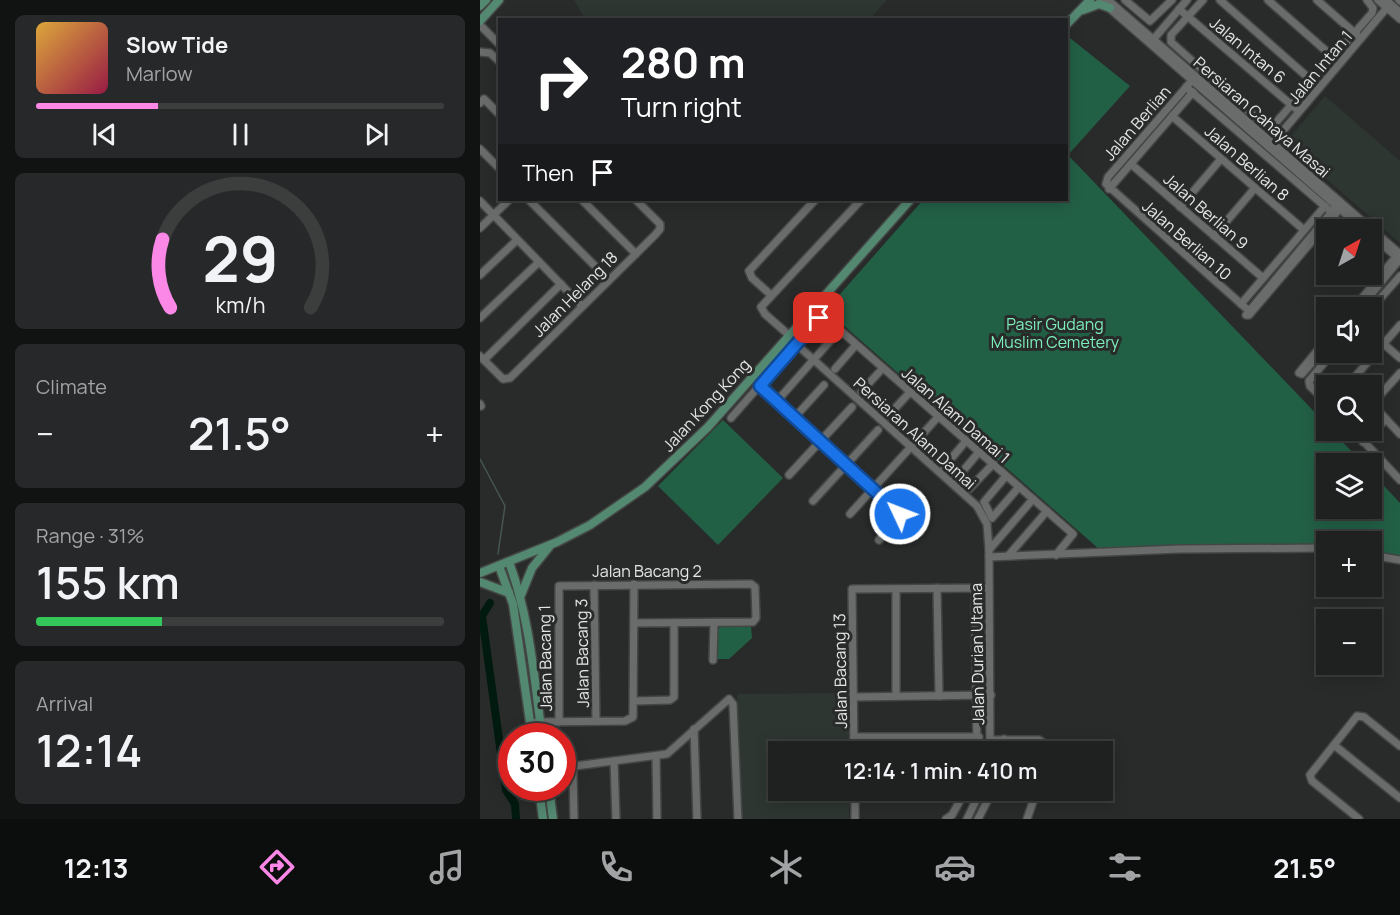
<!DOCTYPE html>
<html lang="en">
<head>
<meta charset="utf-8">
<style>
  :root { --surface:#1f2020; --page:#272829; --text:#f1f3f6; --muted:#a1a3a5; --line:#3c3e3e; --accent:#fb87e6 }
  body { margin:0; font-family:Manrope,sans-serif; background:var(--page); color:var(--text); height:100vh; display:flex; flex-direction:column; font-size:22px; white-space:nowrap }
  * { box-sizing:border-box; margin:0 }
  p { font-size:20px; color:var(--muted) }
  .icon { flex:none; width:33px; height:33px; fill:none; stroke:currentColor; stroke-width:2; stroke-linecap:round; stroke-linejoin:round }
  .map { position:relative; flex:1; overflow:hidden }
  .details { display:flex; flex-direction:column; gap:15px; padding:15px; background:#111212; width:480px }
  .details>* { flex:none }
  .top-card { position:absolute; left:18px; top:18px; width:570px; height:183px; border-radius:0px; box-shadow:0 3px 15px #0003,0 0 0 2px var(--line); background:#202124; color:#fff; overflow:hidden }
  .needle { width:39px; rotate:39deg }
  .tools { position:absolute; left:836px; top:219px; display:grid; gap:12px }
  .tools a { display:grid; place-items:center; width:66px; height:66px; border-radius:0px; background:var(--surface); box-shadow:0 3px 15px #0003,0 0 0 2px var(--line); font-size:30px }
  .speed { position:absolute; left:18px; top:723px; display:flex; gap:12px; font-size:30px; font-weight:700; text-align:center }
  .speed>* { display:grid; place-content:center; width:78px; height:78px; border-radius:50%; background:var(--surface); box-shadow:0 3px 15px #0003,0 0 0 2px var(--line); line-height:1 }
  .speed .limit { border:9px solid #d22; background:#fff; color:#111 }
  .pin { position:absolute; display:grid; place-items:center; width:51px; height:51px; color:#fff; margin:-26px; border-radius:12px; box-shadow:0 3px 9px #0006 }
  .me { position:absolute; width:66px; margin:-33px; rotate:313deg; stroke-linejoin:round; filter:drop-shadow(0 0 4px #0008) }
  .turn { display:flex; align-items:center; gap:21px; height:126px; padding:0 24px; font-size:27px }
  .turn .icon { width:78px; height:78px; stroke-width:2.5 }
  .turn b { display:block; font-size:42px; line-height:51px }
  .then { display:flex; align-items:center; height:57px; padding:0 24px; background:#0003; gap:12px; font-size:22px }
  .big { font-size:45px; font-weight:600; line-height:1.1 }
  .details .card { flex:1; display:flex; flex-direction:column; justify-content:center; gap:9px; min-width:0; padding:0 21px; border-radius:9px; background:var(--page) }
  .details .dial { align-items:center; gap:0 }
  .dial svg { height:156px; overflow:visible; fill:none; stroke:var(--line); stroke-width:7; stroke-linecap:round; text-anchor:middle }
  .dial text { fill:var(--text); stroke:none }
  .song { display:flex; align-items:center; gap:18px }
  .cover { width:72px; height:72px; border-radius:9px; background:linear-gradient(135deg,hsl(40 70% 55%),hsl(340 70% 35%)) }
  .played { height:6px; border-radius:3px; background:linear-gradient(90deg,var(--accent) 30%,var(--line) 30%) }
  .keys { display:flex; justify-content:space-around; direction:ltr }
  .heat { display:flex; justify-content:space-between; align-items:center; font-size:33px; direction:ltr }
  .charge { height:9px; border-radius:4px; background:linear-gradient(90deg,#34c759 31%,var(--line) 0) }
  .trip { position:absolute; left:288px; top:741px; width:345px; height:60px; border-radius:0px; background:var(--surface); box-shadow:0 3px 15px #0003,0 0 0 2px var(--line); font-weight:600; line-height:60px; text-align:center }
  .menu { display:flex; height:96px; justify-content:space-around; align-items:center; background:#0c0d0d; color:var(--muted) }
  .menu .icon { width:42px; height:42px }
  .menu .selected { color:var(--accent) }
  .menu b { font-size:27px; color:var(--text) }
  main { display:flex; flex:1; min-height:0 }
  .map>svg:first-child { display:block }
  .built { fill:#2d3631 }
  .green { fill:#226046 }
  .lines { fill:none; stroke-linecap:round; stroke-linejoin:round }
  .stream { stroke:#45574f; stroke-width:1.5 }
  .river { stroke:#011a0f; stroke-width:8 }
  .minor-casing { stroke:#444645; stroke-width:10 }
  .major-casing { stroke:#444645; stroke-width:11 }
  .minor { stroke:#696c6a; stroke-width:7 }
  .major { stroke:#538871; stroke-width:8 }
  .route-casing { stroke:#114b97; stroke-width:15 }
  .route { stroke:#1a73e8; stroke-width:10 }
  .labels { text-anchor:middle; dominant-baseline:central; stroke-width:6; stroke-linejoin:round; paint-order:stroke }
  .street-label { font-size:16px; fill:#e4e6e5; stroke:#292b2a }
  .park-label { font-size:16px; fill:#7beebb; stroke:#292b2a }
</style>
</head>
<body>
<main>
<section class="details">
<div class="card">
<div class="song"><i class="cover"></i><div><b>Slow Tide</b><p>Marlow</p></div></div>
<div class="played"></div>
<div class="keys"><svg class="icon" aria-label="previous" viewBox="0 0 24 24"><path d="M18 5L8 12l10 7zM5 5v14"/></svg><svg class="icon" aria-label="pause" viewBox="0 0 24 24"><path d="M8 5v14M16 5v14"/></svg><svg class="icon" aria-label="next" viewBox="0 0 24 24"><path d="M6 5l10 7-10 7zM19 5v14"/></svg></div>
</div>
<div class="card dial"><svg viewBox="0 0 100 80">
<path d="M14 69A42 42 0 1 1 86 69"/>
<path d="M14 69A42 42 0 0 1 10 34" stroke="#fb87e6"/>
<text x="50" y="56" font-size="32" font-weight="700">29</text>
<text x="50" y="72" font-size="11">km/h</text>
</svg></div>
<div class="card"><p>Climate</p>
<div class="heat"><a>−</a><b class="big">21.5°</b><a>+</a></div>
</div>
<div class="card"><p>Range · 31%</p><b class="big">155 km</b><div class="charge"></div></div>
<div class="card"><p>Arrival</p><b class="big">12:14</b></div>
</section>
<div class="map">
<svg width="920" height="819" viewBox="0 0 920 819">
  <rect width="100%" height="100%" fill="#292b2a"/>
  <g class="built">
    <path d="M94 0H407L389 20 105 19Z"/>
    <path d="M845 96 920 161V243L805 143Z"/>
    <path d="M369 693V751L298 752V790L369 791V819H262L257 694Z"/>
  </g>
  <g class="green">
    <path d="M590 38 650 86 588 155 846 424V430L852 431 883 463 846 464V508H891V472L920 503V556L891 552V542H846V548L627 556 346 310 443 200H586V41Z"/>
    <path d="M243 420 303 478 238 545 178 486Z"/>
    <path d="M240 627H271L272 638 249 659H236L235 631Z"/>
  </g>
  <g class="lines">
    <path class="stream" d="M0 459 25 506 18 554"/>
    <path class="river" d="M10 603 2 616 26 790 35 804 36 819"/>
    <g class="minor-casing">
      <g id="minor">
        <path d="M620 0 884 230"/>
        <path d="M628 0 920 254"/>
        <path d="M645 0 670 21 692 0"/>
        <path d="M723 0 691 35V42L782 123 792 127 892 13 893 8 887 0"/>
        <path d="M740 0 832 81"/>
        <path d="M788 0 853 57"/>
        <path d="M837 0 877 35"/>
        <path d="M898 0 920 19"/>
        <path d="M906 0 920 12"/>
        <path d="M919 0 920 1"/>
        <path d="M699 9 815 108"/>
        <path d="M0 25 20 45"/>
        <path d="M672 41 707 0"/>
        <path d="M0 52 10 53 20 62"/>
        <path d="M715 77 628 177 626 184 768 310"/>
        <path d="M706 87 855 215"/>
        <path d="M0 103 4 99 20 115"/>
        <path d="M692 116 824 230"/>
        <path d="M791 145 910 4"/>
        <path d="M0 149 20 169"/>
        <path d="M651 164 783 278"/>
        <path d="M629 189 713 92"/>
        <path d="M49 200 129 280"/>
        <path d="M102 200 156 254"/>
        <path d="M0 201 102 306"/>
        <path d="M859 203 766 315H769L861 207"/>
        <path d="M700 207 741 159"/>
        <path d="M0 228 29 200"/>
        <path d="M891 235 918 258"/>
        <path d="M734 236 775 188"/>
        <path d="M0 275 37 240"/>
        <path d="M291 295 272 278 269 271 335 200"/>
        <path d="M761 304 845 206"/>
        <path d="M874 308 919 253"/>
        <path d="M880 308 920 259"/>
        <path d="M891 309 920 276"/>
        <path d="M0 318 59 262"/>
        <path d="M891 333 920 358"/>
        <path d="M310 336 285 314 281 307 381 200"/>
        <path d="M846 340 819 373 822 374 846 347"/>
        <path d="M316 344 497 506 507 524 509 550 510 752"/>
        <path d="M0 356 23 379 30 378 175 235 180 229V224L156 200"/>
        <path d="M4 360 81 284"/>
        <path d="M355 369 375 346"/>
        <path d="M280 385 420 514 421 517 399 540"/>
        <path d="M867 386 920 325"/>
        <path d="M381 392 402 369"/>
        <path d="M297 401 359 331"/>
        <path d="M846 402 830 386 829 381 853 352"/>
        <path d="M891 403 920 434"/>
        <path d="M0 404 1 406"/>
        <path d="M892 404 920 373"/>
        <path d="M408 416 430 392"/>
        <path d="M315 417 344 385"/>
        <path d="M251 418 339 318 345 317 593 534 576 555"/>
        <path d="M873 430 920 480"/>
        <path d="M486 441 464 467 489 489 513 464"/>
        <path d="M883 442 906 419"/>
        <path d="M309 475 372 407"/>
        <path d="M526 476 504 502 512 518 539 487"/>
        <path d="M477 478 499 452"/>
        <path d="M333 501 398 430"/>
        <path d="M370 514 458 417"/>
        <path d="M509 550 553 499"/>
        <path d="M891 555 920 560"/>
        <path d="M528 556 567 511"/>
        <path d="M509 557 699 549 846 548"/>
        <path d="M114 585 116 721"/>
        <path d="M457 588 459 696"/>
        <path d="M495 588 497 752"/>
        <path d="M233 660 234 623"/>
        <path d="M416 696V589"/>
        <path d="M374 697 511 695"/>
        <path d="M155 701 190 700 194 697V623"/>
        <path d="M56 722 145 721 153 717 154 584"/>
        <path d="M79 722V586L271 584 275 587 276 618 273 622 154 623"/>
        <path d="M214 729 217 819"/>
        <path d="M374 737H499"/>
        <path d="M512 740H559L565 744 567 752"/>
        <path d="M854 745 920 798"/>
        <path d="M374 752 372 589 509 588"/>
        <path d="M522 752 524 739"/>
        <path d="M176 756 177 819"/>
        <path d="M134 761 136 819"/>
        <path d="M375 790V819"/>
        <path d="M94 819 93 771 95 766 187 754 249 699 253 704 258 819"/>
        <path d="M466 819 472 815 486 790"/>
        <path d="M487 819 501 790"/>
        <path d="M498 819 513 790"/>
        <path d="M547 819 557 790"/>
        <path d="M879 819 832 781 830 775 877 716 884 717 920 746"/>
      </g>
    </g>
    <g class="major-casing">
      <g id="major">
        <path d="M0 6 6 0"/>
        <path d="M603 10 619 4 630 8"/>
        <path d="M0 21 19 0"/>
        <path d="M586 25 610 0"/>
        <path d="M29 562C50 619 54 677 62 736"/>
        <path d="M19 566 33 604 52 736"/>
        <path d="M0 573 77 542 110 525 165 487 228 427 430 200"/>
        <path d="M0 582 29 593"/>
        <path d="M41 595 52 568 69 547"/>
        <path d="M59 788 63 819"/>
        <path d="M69 788 73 819"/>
      </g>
    </g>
    <use href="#minor" class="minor"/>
    <use href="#major" class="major"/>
  </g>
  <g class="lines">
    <g class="route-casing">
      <path id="route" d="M339 318 280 386 420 514"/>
    </g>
    <use href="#route" class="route"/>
  </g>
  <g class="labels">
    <g class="street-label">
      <text transform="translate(768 50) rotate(40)">Jalan Intan 6</text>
      <text transform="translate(840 67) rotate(-50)">Jalan Intan 1</text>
      <text transform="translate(782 117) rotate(41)">Persiaran Cahaya Masai</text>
      <text transform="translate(657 123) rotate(-49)">Jalan Berlian</text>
      <text transform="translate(767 163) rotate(41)">Jalan Berlian 8</text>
      <text transform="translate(726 211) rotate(41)">Jalan Berlian 9</text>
      <text transform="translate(707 240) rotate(41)">Jalan Berlian 10</text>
      <text transform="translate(95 294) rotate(-45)">Jalan Helang 18</text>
      <text transform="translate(226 405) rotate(-47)">Jalan Kong Kong</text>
      <text transform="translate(476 415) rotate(41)">Jalan Alam Damai 1</text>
      <text transform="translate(435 433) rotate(42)">Persiaran Alam Damai</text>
      <text x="167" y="571">Jalan Bacang 2</text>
      <text transform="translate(102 653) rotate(-91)">Jalan Bacang 3</text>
      <text transform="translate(497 654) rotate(-91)">Jalan Durian Utama</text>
      <text transform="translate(65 658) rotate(-91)">Jalan Bacang 1</text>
      <text transform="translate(360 671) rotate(-91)">Jalan Bacang 13</text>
    </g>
    <g class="park-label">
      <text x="575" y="324">Pasir Gudang<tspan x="575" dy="18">Muslim Cemetery</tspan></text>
    </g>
  </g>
</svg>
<div class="tools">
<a><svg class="needle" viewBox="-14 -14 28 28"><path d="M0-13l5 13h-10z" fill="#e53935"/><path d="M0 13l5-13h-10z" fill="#a1a3a5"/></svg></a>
<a><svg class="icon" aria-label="sound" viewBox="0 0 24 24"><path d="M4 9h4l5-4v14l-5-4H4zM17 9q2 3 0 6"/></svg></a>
<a><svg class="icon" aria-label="search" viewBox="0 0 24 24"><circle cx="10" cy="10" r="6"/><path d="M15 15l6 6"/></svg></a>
<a><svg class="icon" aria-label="layers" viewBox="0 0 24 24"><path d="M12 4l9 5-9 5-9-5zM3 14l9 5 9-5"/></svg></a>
<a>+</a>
<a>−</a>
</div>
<div class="speed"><div class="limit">30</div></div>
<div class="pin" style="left:339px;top:318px;background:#d93025"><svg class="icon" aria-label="arrive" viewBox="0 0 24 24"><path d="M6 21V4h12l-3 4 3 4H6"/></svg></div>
<svg class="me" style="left:420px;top:514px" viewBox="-20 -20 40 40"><circle r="17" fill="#1a73e8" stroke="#fff" stroke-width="3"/><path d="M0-11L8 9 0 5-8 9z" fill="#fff"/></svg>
<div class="trip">12:14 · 1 min · 410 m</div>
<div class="top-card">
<div class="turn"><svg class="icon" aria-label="right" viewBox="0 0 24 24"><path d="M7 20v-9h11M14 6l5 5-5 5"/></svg><div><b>280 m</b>Turn right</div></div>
<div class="then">Then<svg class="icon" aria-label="arrive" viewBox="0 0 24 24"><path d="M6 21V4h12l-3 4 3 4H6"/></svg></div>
</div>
</div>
</main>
<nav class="menu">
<b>12:13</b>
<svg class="icon selected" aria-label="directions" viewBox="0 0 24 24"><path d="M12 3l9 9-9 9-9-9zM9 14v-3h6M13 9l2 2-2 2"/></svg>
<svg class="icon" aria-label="music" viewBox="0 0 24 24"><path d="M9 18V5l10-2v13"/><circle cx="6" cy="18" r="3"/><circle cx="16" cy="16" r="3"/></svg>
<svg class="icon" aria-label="phone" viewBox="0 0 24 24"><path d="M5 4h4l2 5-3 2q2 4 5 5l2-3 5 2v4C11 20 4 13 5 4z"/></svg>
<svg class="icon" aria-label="climate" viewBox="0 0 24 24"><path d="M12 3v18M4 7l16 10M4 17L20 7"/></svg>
<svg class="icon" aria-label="car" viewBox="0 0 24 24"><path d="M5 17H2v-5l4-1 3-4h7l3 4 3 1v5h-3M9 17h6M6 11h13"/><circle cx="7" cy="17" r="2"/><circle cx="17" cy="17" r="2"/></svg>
<svg class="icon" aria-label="filters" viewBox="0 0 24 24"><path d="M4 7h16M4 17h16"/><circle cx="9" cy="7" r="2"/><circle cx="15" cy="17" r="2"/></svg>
<b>21.5°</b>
</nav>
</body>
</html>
